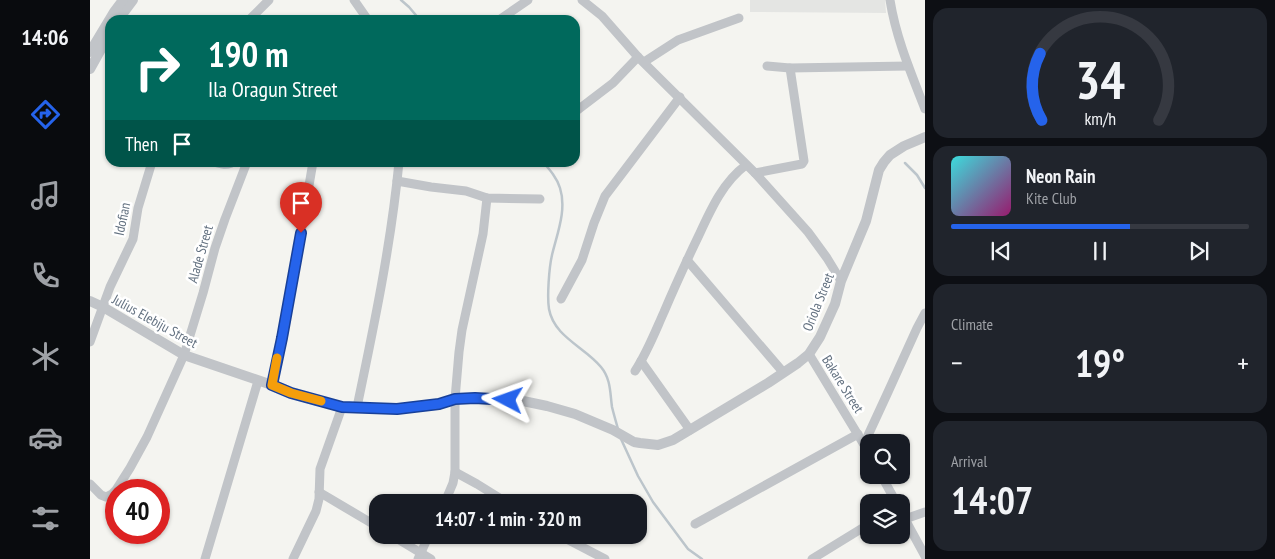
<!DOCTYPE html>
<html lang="en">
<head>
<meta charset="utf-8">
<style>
  :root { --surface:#171b24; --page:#20242c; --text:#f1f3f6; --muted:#9ea1a6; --line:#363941; --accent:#2563eb }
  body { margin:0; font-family:"PT Sans Narrow",sans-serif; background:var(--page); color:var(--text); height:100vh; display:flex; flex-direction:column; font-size:19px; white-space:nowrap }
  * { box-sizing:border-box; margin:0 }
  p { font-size:16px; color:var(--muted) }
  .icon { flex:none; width:28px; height:28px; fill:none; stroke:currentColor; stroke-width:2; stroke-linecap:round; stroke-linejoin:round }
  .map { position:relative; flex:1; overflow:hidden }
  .side { display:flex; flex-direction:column; gap:8px; padding:8px; background:#0d0f14; width:350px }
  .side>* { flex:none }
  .banner { position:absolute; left:15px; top:15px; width:475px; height:152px; border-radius:15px; box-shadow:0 1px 4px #0004; background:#00695c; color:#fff; overflow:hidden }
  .tools { position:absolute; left:770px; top:434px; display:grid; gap:10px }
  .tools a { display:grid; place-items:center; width:50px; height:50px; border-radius:10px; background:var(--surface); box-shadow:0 1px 4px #0004; font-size:25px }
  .speed { position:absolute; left:15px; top:479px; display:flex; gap:10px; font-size:25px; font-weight:700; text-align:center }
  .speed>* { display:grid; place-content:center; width:65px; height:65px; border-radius:50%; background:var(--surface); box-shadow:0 1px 4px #0004; line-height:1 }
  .speed .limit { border:8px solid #d22; background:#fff; color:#111 }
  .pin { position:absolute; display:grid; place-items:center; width:42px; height:42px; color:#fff; margin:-51px -21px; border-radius:50% 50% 50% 0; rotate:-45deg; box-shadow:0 0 5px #0007 }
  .pin .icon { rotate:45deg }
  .me { position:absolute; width:55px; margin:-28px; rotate:274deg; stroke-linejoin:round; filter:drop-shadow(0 0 4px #0008) }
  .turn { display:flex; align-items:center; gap:18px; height:105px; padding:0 20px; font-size:22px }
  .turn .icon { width:65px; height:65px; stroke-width:2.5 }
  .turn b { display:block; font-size:35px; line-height:42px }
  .then { display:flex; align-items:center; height:48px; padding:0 20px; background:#0003; gap:10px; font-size:19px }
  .big { font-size:38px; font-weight:700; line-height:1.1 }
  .side .card { flex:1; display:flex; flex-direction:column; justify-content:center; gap:8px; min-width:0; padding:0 18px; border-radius:15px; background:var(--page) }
  .side .dial { align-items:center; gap:0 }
  .dial svg { height:130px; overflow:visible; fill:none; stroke:var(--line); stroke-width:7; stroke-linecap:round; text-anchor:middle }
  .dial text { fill:var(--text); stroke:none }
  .song { display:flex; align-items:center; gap:15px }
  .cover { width:60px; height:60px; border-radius:8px; background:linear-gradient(135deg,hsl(180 70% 55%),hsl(320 70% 35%)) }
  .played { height:5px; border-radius:2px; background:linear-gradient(90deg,var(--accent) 60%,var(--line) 60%) }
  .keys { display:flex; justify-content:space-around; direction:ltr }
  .heat { display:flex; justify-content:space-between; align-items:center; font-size:28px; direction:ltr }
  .trip { position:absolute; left:279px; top:494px; width:278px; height:50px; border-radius:15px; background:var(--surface); box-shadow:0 1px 4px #0004; font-weight:700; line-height:50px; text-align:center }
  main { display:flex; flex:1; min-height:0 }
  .dock { display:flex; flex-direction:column; width:90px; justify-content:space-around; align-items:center; background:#090b0e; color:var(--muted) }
  .dock .icon { width:35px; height:35px }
  .dock .active { color:var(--accent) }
  .dock b { font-size:22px; color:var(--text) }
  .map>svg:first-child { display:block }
  .built { fill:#e4e5e3 }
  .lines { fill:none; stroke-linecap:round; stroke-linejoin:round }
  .stream { stroke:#bcc5cb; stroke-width:2.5 }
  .minor { stroke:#c1c4c8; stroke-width:9 }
  .tertiary { stroke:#c1c4c8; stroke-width:10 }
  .route-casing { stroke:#184099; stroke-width:12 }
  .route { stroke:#2563eb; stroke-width:9 }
  .slow { stroke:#f59e0b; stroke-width:9 }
  .labels { text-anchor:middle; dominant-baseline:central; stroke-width:5; stroke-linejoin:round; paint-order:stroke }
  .street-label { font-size:14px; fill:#637180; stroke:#fff }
</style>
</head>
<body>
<main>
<nav class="dock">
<b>14:06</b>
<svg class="icon active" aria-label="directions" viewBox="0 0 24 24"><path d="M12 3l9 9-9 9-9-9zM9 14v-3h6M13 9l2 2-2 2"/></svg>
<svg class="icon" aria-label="music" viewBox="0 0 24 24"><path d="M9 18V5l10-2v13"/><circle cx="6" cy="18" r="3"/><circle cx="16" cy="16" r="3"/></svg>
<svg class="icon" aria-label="phone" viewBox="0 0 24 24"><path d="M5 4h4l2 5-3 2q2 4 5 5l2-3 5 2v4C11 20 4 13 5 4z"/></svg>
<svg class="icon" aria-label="climate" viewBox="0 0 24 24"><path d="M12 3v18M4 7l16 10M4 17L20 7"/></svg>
<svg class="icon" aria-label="car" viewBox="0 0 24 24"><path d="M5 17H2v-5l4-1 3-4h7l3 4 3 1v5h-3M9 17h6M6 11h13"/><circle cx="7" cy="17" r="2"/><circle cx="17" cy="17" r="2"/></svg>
<svg class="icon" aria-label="filters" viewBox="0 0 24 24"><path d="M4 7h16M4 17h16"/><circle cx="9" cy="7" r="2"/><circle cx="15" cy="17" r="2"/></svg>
</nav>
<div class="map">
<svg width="835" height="559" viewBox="0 0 835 559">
  <rect width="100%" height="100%" fill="#f4f4f0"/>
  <path class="built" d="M660 0H795L796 13 660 12Z"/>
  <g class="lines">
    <g class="stream">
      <path d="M311 0 319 7 330 20"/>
      <path d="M114 162C126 166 138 172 148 162"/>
      <path d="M453 162C460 170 467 178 470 188 477 210 467 234 462 255 459 268 457 297 459 309 464 337 495 347 511 367 521 379 520 393 522 407 524 415 526 422 528 429"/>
      <path d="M815 163 827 175 835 188"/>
      <path d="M531 439 548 476 563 502 598 549 612 559"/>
    </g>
    <g class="minor">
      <path d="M264 0 278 20"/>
      <path d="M492 0 512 16 548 57 665 173 718 232 737 258 751 281"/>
      <path d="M800 0C806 38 821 73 835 109"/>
      <path d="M159 20 179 0"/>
      <path d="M409 20 438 0"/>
      <path d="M554 62 588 40 649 18"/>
      <path d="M677 66 700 68 818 66"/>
      <path d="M485 112 523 83 548 57"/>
      <path d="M665 173 712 164 714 161 700 68"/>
      <path d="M307 181 341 187 376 191 397 198 450 199"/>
      <path d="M597 260 693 372"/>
      <path d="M471 299 492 260 504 223 515 196 590 97"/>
      <path d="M0 342 20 287 43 239 48 208 62 162"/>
      <path d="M719 354 779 453"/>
      <path d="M551 361 600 430"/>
      <path d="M545 371C557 353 565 332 574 312 585 286 597 260 609 235 621 209 633 182 656 165"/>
      <path d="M182 385 193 338 223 162"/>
      <path d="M267 407C284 326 301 245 309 162"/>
      <path d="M774 444 798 392 827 328 835 313"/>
      <path d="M365 472 387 484 416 502"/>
      <path d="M791 475 806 502"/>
      <path d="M0 484 11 495 16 497 22 494 26 490 40 468 57 437 94 355 113 293 125 248 135 219 157 162"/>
      <path d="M229 492 288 527"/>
      <path d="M355 502 363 483 365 472V399L369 352 372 330 393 234 397 198"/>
      <path d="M811 512 835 556"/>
      <path d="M815 519 835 512"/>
      <path d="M605 524 768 434"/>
      <path d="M301 535 341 559"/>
      <path d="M469 535 515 559"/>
      <path d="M115 559 168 381"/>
      <path d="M203 559 226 511 229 499 230 469 252 407"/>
      <path d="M328 559 339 535"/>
      <path d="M722 559 779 524"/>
    </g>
    <g class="tertiary">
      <path d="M28 20 43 0"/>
      <path d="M0 52 24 12 33 0"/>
      <path d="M0 69 20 33"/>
      <path d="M0 301 13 307 94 355 182 385 201 393 252 407 307 409 349 404 365 399 385 398H404L433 401 457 406 485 414 523 430 544 442 550 443 568 445 583 440 678 383 708 363 719 354 730 337 745 304 751 281 776 221 789 170 794 162 800 155 814 146 835 137"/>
    </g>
  </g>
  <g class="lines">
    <g class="route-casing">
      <path id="route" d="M211 233 192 338 182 385 201 393 252 407 307 409 349 404 365 399 385 398 418 400"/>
    </g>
    <use href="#route" class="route"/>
    <path class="slow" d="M187 358 182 385 201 393 231 401"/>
  </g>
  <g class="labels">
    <g class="street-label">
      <text transform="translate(32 219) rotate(-78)">Idofian</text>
      <text transform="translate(110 254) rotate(-74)">Alade Street</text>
      <text transform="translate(728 302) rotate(-68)">Oriola Street</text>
      <text transform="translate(65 321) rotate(29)">Julius Elebiju Street</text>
      <text transform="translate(753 384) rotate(58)">Bakare Street</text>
    </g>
  </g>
</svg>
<div class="tools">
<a><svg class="icon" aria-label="search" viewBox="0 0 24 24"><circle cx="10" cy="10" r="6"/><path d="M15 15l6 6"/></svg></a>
<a><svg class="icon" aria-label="layers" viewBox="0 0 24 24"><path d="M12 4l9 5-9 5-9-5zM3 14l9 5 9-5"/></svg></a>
</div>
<div class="speed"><div class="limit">40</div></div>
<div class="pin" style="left:211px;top:233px;background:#d93025"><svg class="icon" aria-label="arrive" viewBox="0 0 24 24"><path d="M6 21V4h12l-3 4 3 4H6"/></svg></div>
<svg class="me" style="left:418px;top:400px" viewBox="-20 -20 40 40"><path d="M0-17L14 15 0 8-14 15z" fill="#2563eb" stroke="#fff" stroke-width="4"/></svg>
<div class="trip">14:07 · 1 min · 320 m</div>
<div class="banner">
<div class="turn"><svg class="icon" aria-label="right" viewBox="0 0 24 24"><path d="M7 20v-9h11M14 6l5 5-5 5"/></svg><div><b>190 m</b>Ila Oragun Street</div></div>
<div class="then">Then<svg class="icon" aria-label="arrive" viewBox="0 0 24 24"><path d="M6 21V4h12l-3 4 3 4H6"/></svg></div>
</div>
</div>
<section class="side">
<div class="card dial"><svg viewBox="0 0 100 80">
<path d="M14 69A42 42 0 1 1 86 69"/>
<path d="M14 69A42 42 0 0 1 13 28" stroke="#2563eb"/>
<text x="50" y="56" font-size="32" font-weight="700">34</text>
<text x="50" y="72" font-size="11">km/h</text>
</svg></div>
<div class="card">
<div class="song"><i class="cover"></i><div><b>Neon Rain</b><p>Kite Club</p></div></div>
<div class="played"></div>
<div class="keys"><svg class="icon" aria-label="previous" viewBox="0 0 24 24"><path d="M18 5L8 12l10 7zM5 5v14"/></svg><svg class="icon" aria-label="pause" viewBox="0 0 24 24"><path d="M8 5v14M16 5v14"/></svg><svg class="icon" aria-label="next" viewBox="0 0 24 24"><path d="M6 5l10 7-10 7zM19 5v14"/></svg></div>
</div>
<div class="card"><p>Climate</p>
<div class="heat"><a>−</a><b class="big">19°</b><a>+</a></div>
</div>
<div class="card"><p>Arrival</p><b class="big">14:07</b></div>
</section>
</main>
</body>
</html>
